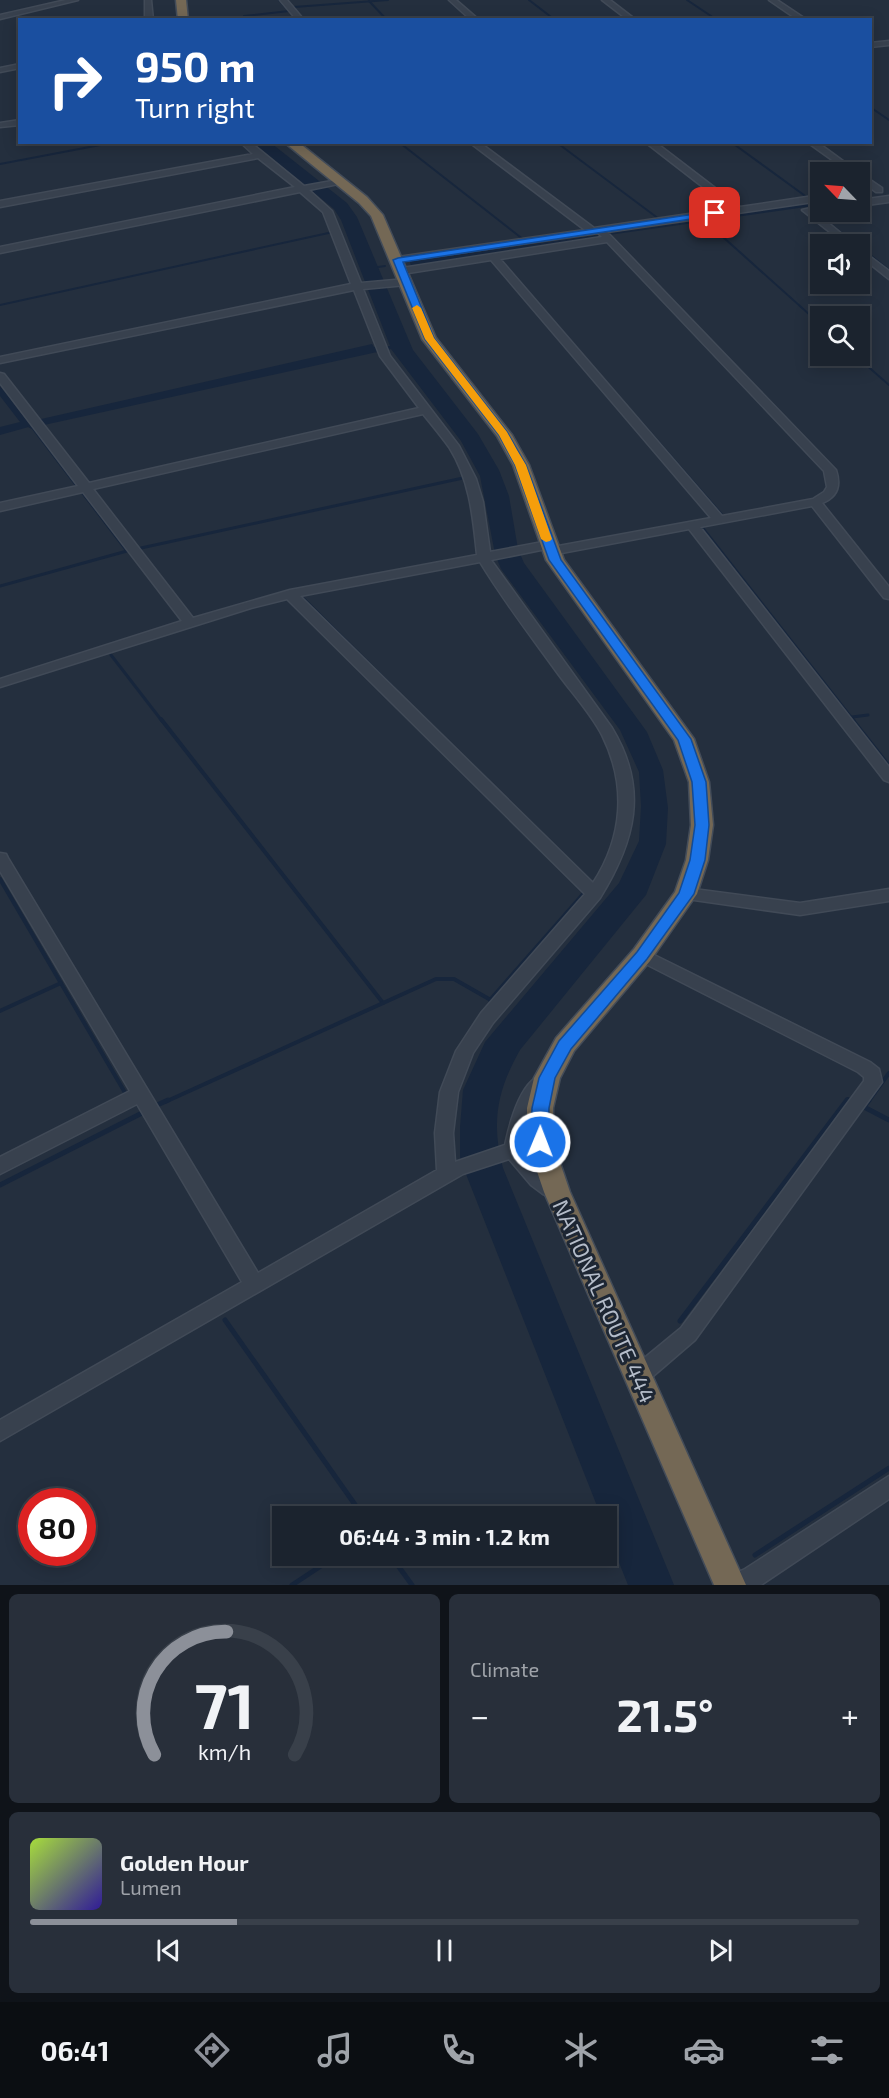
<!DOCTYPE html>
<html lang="en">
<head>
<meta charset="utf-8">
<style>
  :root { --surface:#1b232e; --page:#282f3a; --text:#f1f3f6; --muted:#a0a4aa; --line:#39404a; --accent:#8c9099 }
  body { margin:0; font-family:"Exo 2",sans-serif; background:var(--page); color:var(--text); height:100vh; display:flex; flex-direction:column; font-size:22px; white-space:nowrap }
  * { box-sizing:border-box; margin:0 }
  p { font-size:20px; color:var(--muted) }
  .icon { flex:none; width:33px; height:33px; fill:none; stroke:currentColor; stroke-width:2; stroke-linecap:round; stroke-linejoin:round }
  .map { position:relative; height:1585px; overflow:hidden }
  .sheet { display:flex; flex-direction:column; gap:9px; padding:9px; background:#0f1319; flex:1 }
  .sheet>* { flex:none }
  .banner { position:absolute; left:18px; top:18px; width:854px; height:126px; border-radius:0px; box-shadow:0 3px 15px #0003,0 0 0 2px var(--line); background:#1a4fa0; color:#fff; overflow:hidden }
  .needle { width:39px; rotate:295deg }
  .tools { position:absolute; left:810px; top:162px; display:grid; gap:12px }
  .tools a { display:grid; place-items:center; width:60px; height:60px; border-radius:0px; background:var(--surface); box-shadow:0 3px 15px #0003,0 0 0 2px var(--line); font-size:30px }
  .speed { position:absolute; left:18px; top:1488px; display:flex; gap:12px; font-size:30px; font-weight:700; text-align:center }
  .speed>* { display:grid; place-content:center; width:78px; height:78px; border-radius:50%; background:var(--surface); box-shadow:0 3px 15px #0003,0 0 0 2px var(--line); line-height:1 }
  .speed .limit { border:9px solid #d22; background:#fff; color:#111 }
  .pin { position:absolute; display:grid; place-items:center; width:51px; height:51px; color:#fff; margin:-26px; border-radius:12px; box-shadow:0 3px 9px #0006 }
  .me { position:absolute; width:66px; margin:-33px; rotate:1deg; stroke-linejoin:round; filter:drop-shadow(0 0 4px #0008) }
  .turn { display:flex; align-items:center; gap:21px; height:126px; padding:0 18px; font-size:27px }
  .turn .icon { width:78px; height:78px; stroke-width:2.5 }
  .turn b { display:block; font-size:42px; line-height:51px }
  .big { font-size:45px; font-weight:700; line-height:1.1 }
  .sheet .widget { flex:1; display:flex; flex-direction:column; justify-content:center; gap:9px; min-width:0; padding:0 21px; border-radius:9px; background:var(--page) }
  .sheet .dial { align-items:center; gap:0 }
  .dial svg { height:156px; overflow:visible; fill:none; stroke:var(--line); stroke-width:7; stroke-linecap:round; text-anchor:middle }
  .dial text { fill:var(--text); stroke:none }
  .song { display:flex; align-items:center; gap:18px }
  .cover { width:72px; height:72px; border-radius:9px; background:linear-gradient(135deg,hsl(80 70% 55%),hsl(250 70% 35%)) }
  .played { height:6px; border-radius:3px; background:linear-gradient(90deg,var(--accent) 25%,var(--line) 25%) }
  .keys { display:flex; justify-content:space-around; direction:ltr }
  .heat { display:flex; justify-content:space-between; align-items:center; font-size:33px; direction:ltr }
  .sheet .tiles { flex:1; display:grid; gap:9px; grid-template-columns:1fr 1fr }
  .widget:last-child { grid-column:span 2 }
  .trip { position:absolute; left:272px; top:1506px; width:345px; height:60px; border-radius:0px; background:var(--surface); box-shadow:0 3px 15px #0003,0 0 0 2px var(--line); font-weight:700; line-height:60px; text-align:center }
  .tabs { display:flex; height:96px; justify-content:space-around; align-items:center; background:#0b0e12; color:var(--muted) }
  .tabs .icon { width:42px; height:42px }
  .tabs .current { color:var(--accent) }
  .tabs b { font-size:27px; color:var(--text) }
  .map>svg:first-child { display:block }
  .water { fill:#17263c }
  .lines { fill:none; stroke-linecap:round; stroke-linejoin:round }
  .stream-far3 { stroke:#17263c; stroke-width:2 }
  .stream-far2 { stroke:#17263c; stroke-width:3 }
  .stream-far1 { stroke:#17263c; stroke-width:4 }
  .stream { stroke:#17263c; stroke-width:5 }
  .minor-casing { stroke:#414a57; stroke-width:3 }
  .highway-casing { stroke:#434c59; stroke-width:3 }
  .minor { fill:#38414e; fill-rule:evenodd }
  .highway { fill:#746855; fill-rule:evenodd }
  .route { fill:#1a73e8; stroke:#114b97; stroke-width:1.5 }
  .slow { fill:#f59e0b }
  .labels { text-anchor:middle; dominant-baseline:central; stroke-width:6; stroke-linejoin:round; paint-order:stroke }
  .street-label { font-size:22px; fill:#b4bcc9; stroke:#1d2633 }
</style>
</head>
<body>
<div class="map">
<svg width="889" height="1585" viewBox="0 0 889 1585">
  <rect width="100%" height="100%" fill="#242f3e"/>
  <g class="water">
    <path d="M253 143H271L347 203 357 217 413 350 478 434 499 470 509 496 518 549 524 563 647 732 663 770 668 808 666 844 646 895 520 1050C497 1091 491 1122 503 1168L674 1585H628L606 1530V1516H601L460 1159V1127L463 1090 485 1042 619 883 639 841 641 806 639 772 620 730 501 569 495 554 480 476 461 441 391 349 44 425 43 423 0 435V427L20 422 0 396V386L28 422 372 344 374 347 390 346 341 220 334 209Z"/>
    <path d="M820 202V205L609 235 411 267 410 262Z"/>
  </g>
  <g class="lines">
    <g class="stream-far3">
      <path d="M529 0 555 20"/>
      <path d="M687 0 717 20"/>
      <path d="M369 1 387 20"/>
      <path d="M294 7 388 0"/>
      <path d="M248 20 244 16 289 11 279 0"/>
      <path d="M870 107 889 120"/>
      <path d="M556 142 659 219"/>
      <path d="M731 142 808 198"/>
      <path d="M400 143 524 240"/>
      <path d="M0 164 116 142"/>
      <path d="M815 212 856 244"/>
      <path d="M704 220 820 324"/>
      <path d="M860 247 889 270"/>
      <path d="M378 267 385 266"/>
      <path d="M0 305 333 232"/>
      <path d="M856 356 889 385"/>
      <path d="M591 365 640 421"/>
    </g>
    <g class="stream-far2">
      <path d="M639 420 721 514"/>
      <path d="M29 426 33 428 77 486"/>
      <path d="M701 526 854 721"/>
      <path d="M141 548 463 478"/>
      <path d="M0 586 127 551 82 492"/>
      <path d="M304 599 397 691"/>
      <path d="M111 655 162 721"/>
      <path d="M852 717 868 715"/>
    </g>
    <g class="stream-far1">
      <path d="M161 719 383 1003"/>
      <path d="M852 719 889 766"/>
      <path d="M0 879 127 1096"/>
      <path d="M490 1000 584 893"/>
      <path d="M0 1011 61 983"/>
      <path d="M165 1102 436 979H454L496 1003"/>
      <path d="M846 1102 848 1099"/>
      <path d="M868 1102 889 1073"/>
    </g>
    <g class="stream">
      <path d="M869 1100 864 1107 889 1120"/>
      <path d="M153 1107 168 1100"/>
      <path d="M0 1185 146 1111"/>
      <path d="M225 1320 363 1516"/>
      <path d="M680 1321 847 1100"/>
      <path d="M755 1555 889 1468"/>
      <path d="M391 1556 412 1585"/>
      <path d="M292 1585 336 1556"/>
    </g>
    <g class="minor-casing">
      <g id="minor">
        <path d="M66 0H78L0 19V15Z"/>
        <path d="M145 0H151L153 20H145Z"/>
        <path d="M280 0H287L304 20H297Z"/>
        <path d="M449 0H456L479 20H471Z"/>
        <path d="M602 0H610L636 20H628Z"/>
        <path d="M769 0H777L807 20H798Z"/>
        <path d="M889 41V45L870 47V43Z"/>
        <path d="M20 64V68L0 72V68Z"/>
        <path d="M20 120V125L0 127V123Z"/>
        <path d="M240 142H250L304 186 343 179V183L309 190 332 211 361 283 406 279 411 282 406 285 363 289 390 356 459 446 476 479 483 502 490 552 548 541 552 542 553 547 711 518 491 260 402 274 397 271 402 268 602 237 598 233 395 262 393 260 398 257 585 230 469 142H479L594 228 730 208 645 142H655L740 207 820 195V201L607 232 836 470C841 485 838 497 822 503L889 587V599L884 598 812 506 700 527 889 767V782L884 780 689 529 551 555 547 554 546 549 491 560 612 728C649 789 635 841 600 898L493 1023 473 1053 458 1092 453 1133 455 1162 505 1145C509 1126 523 1067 551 1076L554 1081C549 1089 541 1095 536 1103 527 1116 526 1134 523 1149L539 1169 564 1186 567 1192 564 1198 557 1200 543 1194 531 1185 509 1159 463 1174 0 1441V1420L242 1282 137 1104 0 1174V1157L130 1091 0 871V853L6 854 8 858 258 1273 437 1170 435 1133 440 1092 456 1051 481 1013 585 894 287 599 251 608 0 687V679L182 621 83 492 0 511V503L78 486 0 383V373L4 374 89 483 419 408 380 356 354 290 0 363V357L351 284 323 212 300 192 0 253V247L295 187 258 158 0 207V201L253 154ZM607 242 824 471 827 487 824 492 813 499 722 516 500 259ZM423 414C432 425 441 436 449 447 470 480 473 517 477 555L290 590 193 618 93 489ZM480 562C503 600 530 635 556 671 571 692 590 712 602 735 627 785 623 837 593 883L300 596Z"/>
        <path d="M807 142H817L858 172H849Z"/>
        <path d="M860 173 882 188V192H876L860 180Z"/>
        <path d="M889 196V202L860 206V200Z"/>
        <path d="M820 206 821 212H815L854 244H845L802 210Z"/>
        <path d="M860 249 889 271V279L860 256Z"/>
        <path d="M686 888 800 903 889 889V901L800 915 680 898 678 894 680 890Z"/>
        <path d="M642 949 870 1062 879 1069 882 1082 695 1340 645 1383 638 1385 631 1383 628 1376 631 1369 681 1328 864 1081V1077L858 1072 636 959 634 955 636 951Z"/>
        <path d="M889 1476V1499L761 1585H723L727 1577 745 1569Z"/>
      </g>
    </g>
    <g class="highway-casing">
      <g id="highway">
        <path d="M176 0H186L188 20H178Z"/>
        <path d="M284 142H298L367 197 383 215 436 338 512 435 529 465 564 560 694 739 709 782 713 825 708 860 697 894 650 961 574 1051 560 1078 553 1108V1142L570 1192 746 1585H714L544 1192 527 1142V1108L534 1078 556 1038 634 949 675 892 686 860 691 825 689 782 674 740 546 560 513 465 497 436 422 339 371 216 359 203Z"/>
      </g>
    </g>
    <use href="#minor" class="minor"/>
    <use href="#highway" class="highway"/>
  </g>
  <path class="route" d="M715 211 719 213 718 215 403 262 434 338 507 432 526 465 561 560 691 739 706 782 709 825 705 860 694 894 647 959 571 1049 555 1078 549 1108 548 1142 546 1147 540 1149 534 1147 531 1142 532 1108 539 1078 559 1041 637 952 679 893 690 860 695 825 692 782 678 740 549 560 515 465 499 435 425 339 393 260 398 258Z"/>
  <path class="slow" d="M417 305 421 308 434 338 507 432 517 450 526 465 552 539 550 541 546 542 541 539 515 465 499 435 425 339 412 308Z"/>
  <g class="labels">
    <g class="street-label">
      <text transform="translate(605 1301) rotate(66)">NATIONAL ROUTE 444</text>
    </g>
  </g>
</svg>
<div class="tools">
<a><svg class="needle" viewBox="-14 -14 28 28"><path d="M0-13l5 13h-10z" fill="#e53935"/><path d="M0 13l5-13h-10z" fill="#a0a4aa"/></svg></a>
<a><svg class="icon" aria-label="sound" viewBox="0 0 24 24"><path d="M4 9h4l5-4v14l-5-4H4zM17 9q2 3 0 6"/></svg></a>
<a><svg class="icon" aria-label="search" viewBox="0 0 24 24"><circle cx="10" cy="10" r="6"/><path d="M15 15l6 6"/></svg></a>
</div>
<div class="speed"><div class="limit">80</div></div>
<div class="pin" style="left:715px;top:213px;background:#d93025"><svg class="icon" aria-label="arrive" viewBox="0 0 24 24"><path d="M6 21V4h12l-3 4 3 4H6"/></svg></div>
<svg class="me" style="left:540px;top:1142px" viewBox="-20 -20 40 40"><circle r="17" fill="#1a73e8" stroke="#fff" stroke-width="3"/><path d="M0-11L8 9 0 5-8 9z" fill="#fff"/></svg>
<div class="trip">06:44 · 3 min · 1.2 km</div>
<div class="banner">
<div class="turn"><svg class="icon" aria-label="right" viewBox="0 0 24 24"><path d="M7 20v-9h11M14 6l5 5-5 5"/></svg><div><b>950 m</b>Turn right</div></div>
</div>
</div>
<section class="sheet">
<div class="tiles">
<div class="widget dial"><svg viewBox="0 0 100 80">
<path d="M14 69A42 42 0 1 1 86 69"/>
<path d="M14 69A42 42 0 0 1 51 6" stroke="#8c9099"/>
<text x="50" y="56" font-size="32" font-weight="700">71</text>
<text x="50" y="72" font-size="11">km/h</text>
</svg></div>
<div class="widget"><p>Climate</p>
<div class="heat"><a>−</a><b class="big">21.5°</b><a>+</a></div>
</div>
<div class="widget">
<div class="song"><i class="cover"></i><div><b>Golden Hour</b><p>Lumen</p></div></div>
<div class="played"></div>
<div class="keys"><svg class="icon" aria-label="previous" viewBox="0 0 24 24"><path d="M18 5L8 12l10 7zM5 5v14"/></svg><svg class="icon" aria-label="pause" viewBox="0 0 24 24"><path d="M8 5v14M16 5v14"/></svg><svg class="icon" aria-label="next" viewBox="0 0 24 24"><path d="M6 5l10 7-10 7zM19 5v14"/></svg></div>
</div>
</div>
</section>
<nav class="tabs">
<b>06:41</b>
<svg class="icon current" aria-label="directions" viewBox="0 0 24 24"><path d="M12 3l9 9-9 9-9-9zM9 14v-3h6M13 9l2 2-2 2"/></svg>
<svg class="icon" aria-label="music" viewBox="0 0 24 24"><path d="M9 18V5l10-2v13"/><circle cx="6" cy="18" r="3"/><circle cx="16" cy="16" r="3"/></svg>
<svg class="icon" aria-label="phone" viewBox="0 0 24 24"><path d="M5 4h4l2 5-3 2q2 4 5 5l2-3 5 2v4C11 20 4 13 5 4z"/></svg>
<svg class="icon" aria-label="climate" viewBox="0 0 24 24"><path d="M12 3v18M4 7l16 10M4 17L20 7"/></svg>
<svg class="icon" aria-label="car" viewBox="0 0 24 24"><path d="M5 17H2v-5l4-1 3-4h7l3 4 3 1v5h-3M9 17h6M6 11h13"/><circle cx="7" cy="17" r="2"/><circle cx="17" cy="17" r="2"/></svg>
<svg class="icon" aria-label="filters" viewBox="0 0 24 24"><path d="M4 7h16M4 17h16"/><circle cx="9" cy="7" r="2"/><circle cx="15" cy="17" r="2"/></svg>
</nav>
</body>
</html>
